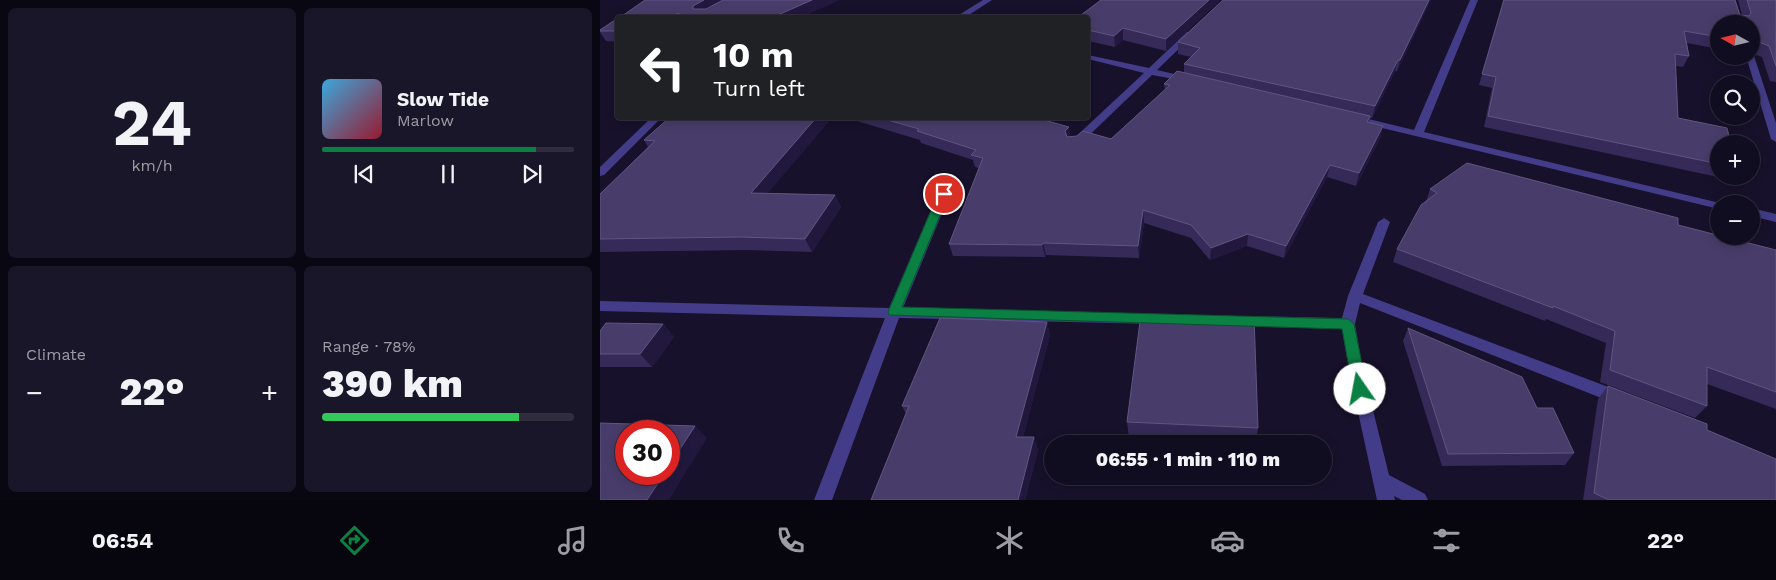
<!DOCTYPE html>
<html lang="en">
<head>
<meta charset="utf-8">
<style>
  :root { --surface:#110d20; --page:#1a1629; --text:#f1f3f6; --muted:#9c9ca5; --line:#302d3e; --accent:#0b8043 }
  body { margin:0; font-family:"Work Sans",sans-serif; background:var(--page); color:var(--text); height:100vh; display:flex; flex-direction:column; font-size:19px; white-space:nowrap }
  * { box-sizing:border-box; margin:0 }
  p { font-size:16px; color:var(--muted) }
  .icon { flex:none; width:28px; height:28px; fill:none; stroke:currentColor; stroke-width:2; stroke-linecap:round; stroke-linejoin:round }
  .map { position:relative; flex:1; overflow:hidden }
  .side { display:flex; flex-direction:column; gap:8px; padding:8px; background:#090712; width:600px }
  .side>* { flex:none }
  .banner { position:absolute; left:15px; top:15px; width:475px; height:105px; border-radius:5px; box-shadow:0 2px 12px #0003,0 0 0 1px var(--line); background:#202124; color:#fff; overflow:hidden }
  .needle { width:32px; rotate:278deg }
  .tools { position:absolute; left:1110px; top:15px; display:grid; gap:10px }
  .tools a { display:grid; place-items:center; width:50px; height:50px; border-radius:50%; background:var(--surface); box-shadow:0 2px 12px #0003,0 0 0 1px var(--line); font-size:25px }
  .speed { position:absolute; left:15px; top:420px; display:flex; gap:10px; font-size:25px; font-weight:700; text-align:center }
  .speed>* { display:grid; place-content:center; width:65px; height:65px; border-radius:50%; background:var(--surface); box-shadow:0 2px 12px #0003,0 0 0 1px var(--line); line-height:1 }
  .speed .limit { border:8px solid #d22; background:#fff; color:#111 }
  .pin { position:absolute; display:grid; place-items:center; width:42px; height:42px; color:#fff; margin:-21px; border:2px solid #fff; border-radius:50%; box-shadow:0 1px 5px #0007 }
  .me { position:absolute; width:55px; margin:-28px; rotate:348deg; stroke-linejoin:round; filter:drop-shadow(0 0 4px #0008) }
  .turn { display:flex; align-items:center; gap:18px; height:105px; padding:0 15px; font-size:22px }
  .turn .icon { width:65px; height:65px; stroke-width:2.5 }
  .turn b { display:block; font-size:35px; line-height:42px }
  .big { font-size:38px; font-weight:800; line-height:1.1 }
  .side .tile { flex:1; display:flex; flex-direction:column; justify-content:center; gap:8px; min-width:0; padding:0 18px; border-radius:8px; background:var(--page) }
  .side .dial { align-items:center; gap:0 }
  .dial b { font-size:65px; line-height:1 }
  .song { display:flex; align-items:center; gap:15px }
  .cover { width:60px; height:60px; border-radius:8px; background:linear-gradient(135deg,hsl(200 70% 55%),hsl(350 70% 35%)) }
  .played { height:5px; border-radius:2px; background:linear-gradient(90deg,var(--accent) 85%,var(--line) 85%) }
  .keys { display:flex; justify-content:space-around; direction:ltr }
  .heat { display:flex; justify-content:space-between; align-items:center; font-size:28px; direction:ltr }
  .charge { height:8px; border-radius:4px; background:linear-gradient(90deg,#34c759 78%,var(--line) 0) }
  .side .tiles { flex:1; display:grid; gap:8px; grid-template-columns:repeat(2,1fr) }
  .trip { position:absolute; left:444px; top:435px; width:288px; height:50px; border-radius:25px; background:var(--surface); box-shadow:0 2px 12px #0003,0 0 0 1px var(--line); font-weight:800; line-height:50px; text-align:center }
  .menu { display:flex; height:80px; justify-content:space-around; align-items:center; background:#07050d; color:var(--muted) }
  .menu .icon { width:35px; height:35px }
  .menu .current { color:var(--accent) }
  .menu b { font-size:22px; color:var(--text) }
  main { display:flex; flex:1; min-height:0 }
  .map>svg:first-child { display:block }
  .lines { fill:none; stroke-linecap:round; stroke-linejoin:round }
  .minor { fill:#433d89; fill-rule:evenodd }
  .wall { fill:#362a58 }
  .shaded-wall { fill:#22183e }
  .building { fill:#483d6a; stroke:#605681 }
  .route { fill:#0b8043; stroke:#07532c }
</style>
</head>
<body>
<main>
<section class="side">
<div class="tiles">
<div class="tile dial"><b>24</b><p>km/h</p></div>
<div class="tile">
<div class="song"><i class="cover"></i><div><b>Slow Tide</b><p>Marlow</p></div></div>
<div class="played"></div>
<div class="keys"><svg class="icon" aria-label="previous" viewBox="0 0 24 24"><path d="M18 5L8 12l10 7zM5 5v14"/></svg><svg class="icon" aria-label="pause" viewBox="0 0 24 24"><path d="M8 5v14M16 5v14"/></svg><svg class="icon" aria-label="next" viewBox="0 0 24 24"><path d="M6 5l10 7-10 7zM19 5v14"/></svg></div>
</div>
<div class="tile"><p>Climate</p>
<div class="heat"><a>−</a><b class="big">22°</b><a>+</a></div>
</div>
<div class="tile"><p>Range · 78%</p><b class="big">390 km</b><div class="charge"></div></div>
</div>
</section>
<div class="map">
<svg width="1176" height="500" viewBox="0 0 1176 500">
  <rect width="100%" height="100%" fill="#17112b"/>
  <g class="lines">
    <g class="minor">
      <path d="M383 0H392L364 18H354Z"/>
      <path d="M870 0H878L824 132 1124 204H1119V209L753 121V117L756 116 814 130Z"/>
      <path d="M587 32 594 34 557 70 591 78V82L552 75 478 146H470V142L544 73 488 59V55L549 68Z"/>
      <path d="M1151 54 1154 56 1176 123V142L1171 139 1146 56H1151Z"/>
      <path d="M51 118H61L4 175 0 176V167Z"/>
      <path d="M351 174 357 177 303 308 556 314 561 315 563 319 561 323 556 324 299 318 232 500H214L285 318 0 311V301L289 308 345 177Z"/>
      <path d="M1151 208 1176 214V222L1151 216Z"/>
      <path d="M784 218 790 222 763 294 1024 393 1027 398 1024 403 1019 405 1014 403 760 303 755 324 763 370 789 475 825 494 828 500H802L794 496 795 500H777L749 370 742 329 638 326 633 325 631 321 633 317 638 316 742 318 748 296 778 222Z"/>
    </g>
  </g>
  <g class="wall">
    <path d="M620 0 566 51 523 40 515 47 488 41V18Z"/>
    <path d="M623 0H831L797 71H795L772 118H770L769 122 783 126 780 138 756 186 727 177 684 258 647 246 610 260 591 238 544 223 539 258 446 255 445 257 353 256 349 244 379 168 375 167 373 160 321 143 320 140 247 118H440H439L470 137 511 139 565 90 564 84 584 73V64L591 57 578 54V42Z"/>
    <path d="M903 0H1135L1140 15H1142L1138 0H1176V82L1170 81 1162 57 1151 53V24H1119V49L1087 43 1089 56 1083 67 1076 66 1078 118 1119 144V176H1129L1127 179 884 127 892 88 879 85Z"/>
    <path d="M18 18V42L6 41 0 32V30Z"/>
    <path d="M69 118 168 193 235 195 241 207 212 252 148 250 0 252V194L48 147 44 140Z"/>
    <path d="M830 189 1078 225 1176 250V409L1107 384V406L1095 418 1000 382 1006 343 946 319 945 321 793 262 797 249 826 202Z"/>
    <path d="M447 322 450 335 423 437H434L438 450 425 500H271L306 414 302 406Z"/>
    <path d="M63 324 74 337 52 367H0V331Z"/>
    <path d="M808 328 937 408 974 453 965 465 842 466 803 341Z"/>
    <path d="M1008 386 1107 430 1176 500H983L998 399Z"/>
    <path d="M527 422 658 428 656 444 529 438Z"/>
  </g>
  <g class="shaded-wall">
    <path d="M104 0H129L99 16 93 9V6Z"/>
    <path d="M212 0H240L200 18H179L178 15Z"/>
    <path d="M609 0H620L566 51V39Z"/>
    <path d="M829 0H831L830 2 797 71 800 60Z"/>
    <path d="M78 13 80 18H72Z"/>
    <path d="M523 28V40L515 47 514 36Z"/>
    <path d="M1159 42 1152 52 1151 53V46L1153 44Z"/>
    <path d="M798 60 795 71 772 118 775 106Z"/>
    <path d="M216 118H232L158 205 151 193Z"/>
    <path d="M783 126 780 138 756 186 759 173Z"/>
    <path d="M469 127 471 139 467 143 465 131Z"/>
    <path d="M730 165 727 177 684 258 686 246Z"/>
    <path d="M235 195 241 207 212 252 205 239Z"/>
    <path d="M543 210 544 223 539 258 538 246Z"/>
    <path d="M648 234 647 246 610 260 611 248Z"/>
    <path d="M443 243 446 255 445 257 442 245Z"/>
    <path d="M447 322 450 335 420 449 416 437Z"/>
    <path d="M63 324 74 337 52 367 40 354Z"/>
    <path d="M95 426 107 438 69 500H47L64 474H69V466Z"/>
    <path d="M434 437 438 450 425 500H418Z"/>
  </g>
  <g class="building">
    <path d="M45 0H104L93 6V9H106L123 0H212L178 15 183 18H85L78 13 72 18H19Z"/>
    <path d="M501 0H609L566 39 523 28 514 36 488 30V18H477Z"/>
    <path d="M623 0H829L800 60H798L775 106 584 64 600 48 578 42Z"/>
    <path d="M904 0H1135L1140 15 1149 16 1151 13 1147 0H1176V66L1169 46 1159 42 1151 43V24H1119V37L1084 31 1089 56 1075 54 1078 118 1127 128 1131 144H1119V164L888 116 896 77 882 74Z"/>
    <path d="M18 18V31H0V30Z"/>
    <path d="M577 71 770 116 767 122 783 126 759 173 730 165 686 246 648 234 611 248 591 225 543 210 538 246 443 243 442 245 349 244 383 158 371 155 376 150 317 131 319 129 281 118H437L469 127 465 131 467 137 477 136 483 131 511 139 570 85 564 84Z"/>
    <path d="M69 118H216L151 193 235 195 205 239 140 237 0 239V194L55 141 44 140Z"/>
    <path d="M867 163 1078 218V225L1176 250V392L1107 367V406L1010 370 1015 331 953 306V308L797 249 821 205 837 193 830 189Z"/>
    <path d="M541 314 654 317 658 428 527 422Z"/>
    <path d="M340 318 447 322 416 437H434L418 500H271L309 406H302Z"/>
    <path d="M6 323 63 324 40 354H0V331Z"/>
    <path d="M808 328 922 377 937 408H953L974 453 848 454Z"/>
    <path d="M1008 386 1107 424V430L1176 459V500H1009L994 493Z"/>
    <path d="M0 423 95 426 69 466V431H26V474H64L47 500H0Z"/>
  </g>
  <path class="route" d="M344 190 349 194 302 307 748 319 754 324 767 389 765 393H755L753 389 742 329 289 315 288 312 338 194Z"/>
</svg>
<div class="tools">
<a><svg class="needle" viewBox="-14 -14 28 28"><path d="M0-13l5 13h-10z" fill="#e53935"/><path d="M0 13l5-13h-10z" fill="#9c9ca5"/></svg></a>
<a><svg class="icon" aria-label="search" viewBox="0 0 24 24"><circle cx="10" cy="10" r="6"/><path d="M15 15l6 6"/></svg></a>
<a>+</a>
<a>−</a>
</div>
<div class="speed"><div class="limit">30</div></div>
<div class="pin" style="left:344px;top:194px;background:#d93025"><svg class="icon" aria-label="arrive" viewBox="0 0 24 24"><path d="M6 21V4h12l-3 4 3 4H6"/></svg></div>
<svg class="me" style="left:760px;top:389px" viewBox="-20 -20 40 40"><circle r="19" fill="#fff"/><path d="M0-13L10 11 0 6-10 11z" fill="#0b8043"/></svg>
<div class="trip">06:55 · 1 min · 110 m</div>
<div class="banner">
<div class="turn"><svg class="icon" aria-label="left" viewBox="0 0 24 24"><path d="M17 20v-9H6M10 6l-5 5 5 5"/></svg><div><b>10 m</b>Turn left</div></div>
</div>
</div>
</main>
<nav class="menu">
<b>06:54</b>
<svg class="icon current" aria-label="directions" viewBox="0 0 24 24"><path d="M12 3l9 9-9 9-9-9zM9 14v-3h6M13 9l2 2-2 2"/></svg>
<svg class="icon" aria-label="music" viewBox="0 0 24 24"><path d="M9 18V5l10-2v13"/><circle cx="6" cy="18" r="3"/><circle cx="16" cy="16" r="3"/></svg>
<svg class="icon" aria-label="phone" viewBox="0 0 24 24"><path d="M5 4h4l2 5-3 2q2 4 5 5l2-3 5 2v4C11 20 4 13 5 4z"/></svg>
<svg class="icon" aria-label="climate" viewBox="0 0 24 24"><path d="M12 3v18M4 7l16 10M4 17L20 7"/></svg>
<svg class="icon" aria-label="car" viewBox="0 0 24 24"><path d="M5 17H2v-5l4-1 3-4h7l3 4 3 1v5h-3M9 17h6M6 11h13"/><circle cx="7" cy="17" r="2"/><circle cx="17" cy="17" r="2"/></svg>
<svg class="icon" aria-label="filters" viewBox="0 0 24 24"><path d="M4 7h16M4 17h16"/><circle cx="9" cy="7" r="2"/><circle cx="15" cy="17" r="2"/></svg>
<b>22°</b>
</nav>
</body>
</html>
